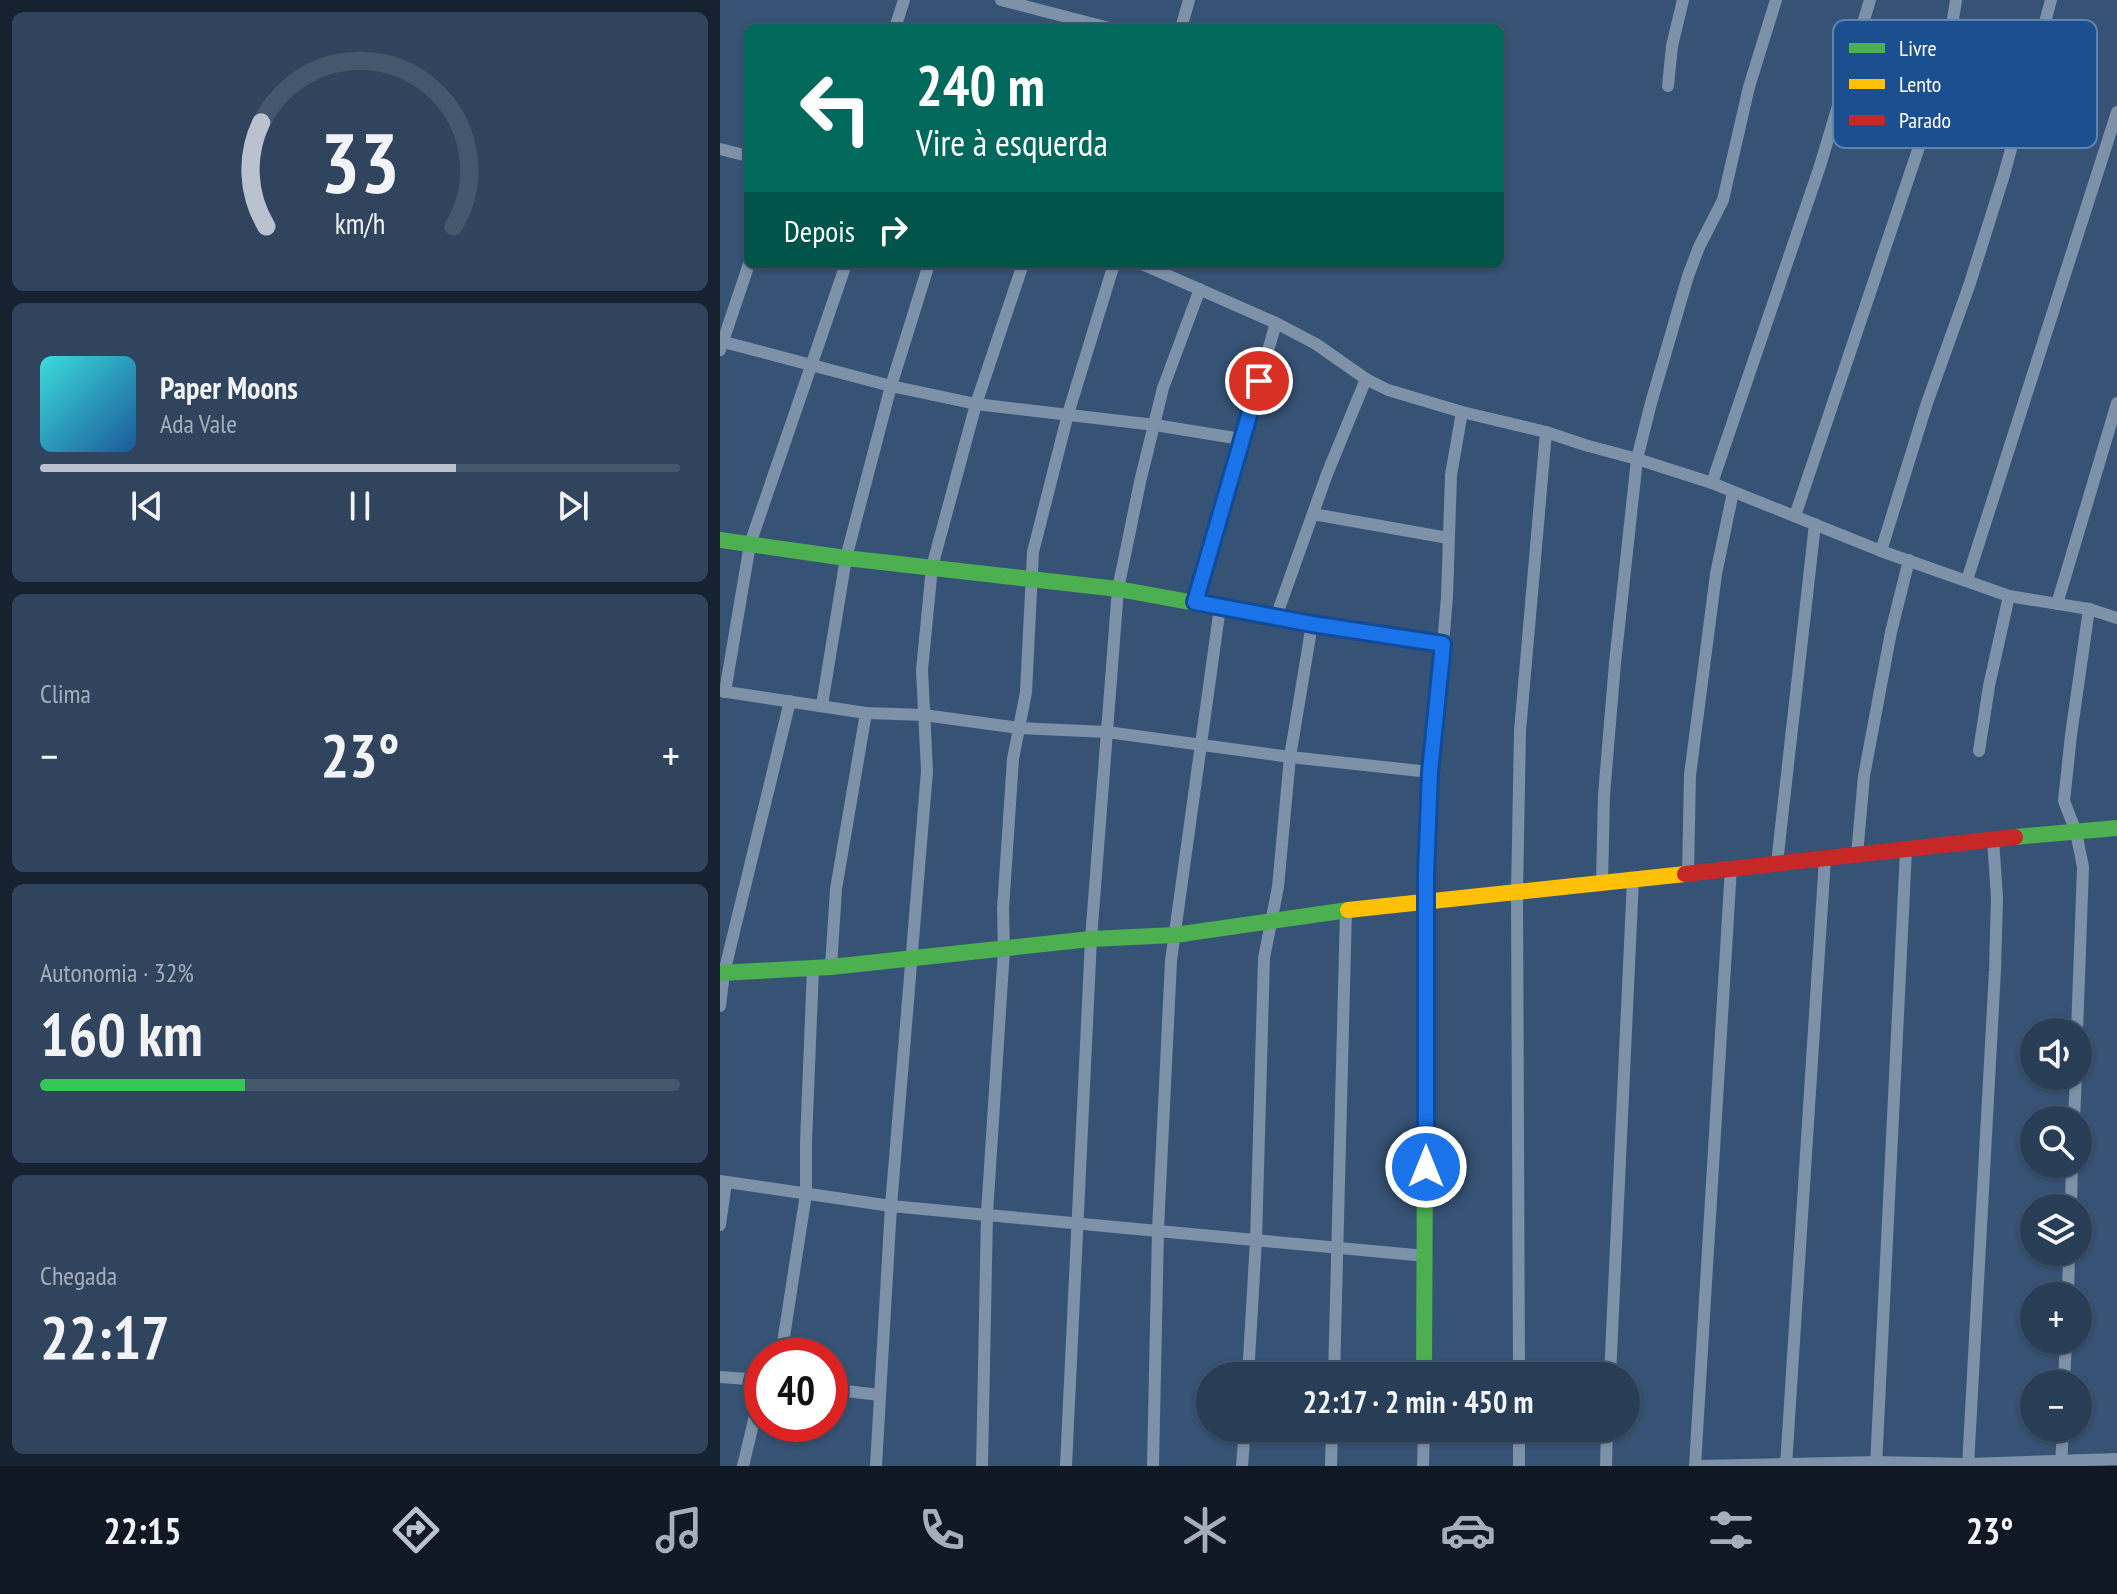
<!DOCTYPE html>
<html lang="pt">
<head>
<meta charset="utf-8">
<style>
  :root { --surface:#283e57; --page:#30455d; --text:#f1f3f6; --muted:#a5aeba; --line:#44576d; --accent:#b9c2ce }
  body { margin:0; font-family:"PT Sans Narrow",sans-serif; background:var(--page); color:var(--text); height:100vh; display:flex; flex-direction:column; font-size:30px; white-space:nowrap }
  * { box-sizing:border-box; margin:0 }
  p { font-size:26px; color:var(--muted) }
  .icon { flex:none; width:44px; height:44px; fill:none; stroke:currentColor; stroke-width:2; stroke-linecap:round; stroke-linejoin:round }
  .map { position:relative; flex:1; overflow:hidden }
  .drawer { display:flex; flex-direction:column; gap:12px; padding:12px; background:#162230; width:720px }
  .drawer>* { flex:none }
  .guide { position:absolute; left:24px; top:24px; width:760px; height:244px; border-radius:12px; box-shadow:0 2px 6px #0004,0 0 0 2px var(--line); background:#00695c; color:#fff; overflow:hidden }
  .controls { position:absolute; left:1300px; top:1018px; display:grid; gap:16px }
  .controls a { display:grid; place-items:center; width:72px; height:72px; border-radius:50%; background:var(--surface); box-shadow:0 2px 6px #0004,0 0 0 2px var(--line); font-size:40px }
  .speed { position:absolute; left:24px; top:1338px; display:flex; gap:16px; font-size:40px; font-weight:700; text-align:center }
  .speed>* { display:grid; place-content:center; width:104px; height:104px; border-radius:50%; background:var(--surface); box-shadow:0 2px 6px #0004,0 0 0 2px var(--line); line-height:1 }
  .speed .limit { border:12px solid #d22; background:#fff; color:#111 }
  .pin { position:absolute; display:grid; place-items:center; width:68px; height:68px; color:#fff; margin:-34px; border:4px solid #fff; border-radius:50%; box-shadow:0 2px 8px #0007 }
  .me { position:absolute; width:88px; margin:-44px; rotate:0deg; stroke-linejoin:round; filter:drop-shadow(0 0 6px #0008) }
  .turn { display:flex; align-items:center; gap:28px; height:168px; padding:0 40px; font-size:36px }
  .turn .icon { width:104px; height:104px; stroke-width:2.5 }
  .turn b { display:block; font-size:56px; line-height:68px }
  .then { display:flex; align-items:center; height:76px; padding:0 40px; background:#0003; gap:16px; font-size:30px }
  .big { font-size:60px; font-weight:800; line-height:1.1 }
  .drawer .widget { flex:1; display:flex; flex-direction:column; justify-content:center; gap:12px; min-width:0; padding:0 28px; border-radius:12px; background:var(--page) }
  .drawer .dial { align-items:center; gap:0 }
  .dial svg { height:208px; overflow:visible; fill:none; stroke:var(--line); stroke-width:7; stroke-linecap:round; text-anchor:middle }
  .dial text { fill:var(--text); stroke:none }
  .song { display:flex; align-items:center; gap:24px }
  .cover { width:96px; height:96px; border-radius:12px; background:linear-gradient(135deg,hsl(180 70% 55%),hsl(210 70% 35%)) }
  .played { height:8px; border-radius:4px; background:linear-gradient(90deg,var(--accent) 65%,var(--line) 65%) }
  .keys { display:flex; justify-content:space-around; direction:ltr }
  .heat { display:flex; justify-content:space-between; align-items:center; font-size:44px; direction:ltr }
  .charge { height:12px; border-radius:6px; background:linear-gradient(90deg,#34c759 32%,var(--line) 0) }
  .trip { position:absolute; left:476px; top:1362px; width:444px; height:80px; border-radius:40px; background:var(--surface); box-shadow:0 2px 6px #0004,0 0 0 2px var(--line); font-weight:800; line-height:80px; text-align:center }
  .tabs { display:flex; height:128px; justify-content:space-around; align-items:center; background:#101923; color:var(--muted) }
  .tabs .icon { width:56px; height:56px }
  .tabs .selected { color:var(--accent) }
  .tabs b { font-size:36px; color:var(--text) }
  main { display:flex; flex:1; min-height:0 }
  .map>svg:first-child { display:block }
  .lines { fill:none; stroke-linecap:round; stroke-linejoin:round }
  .street { stroke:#7d92a8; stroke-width:12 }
  .fast { stroke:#4caf50; stroke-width:16 }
  .slow { stroke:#ffc107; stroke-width:16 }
  .jam { stroke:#c62828; stroke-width:16 }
  .route-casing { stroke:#114b97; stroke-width:20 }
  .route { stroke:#1a73e8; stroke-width:14 }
  .key { fill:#1b4f8f; stroke:#5f84b1; stroke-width:2 }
  .key-label { font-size:22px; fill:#fff }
</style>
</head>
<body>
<main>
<section class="drawer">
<div class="widget dial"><svg viewBox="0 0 100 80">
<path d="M14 69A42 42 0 1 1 86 69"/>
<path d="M14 69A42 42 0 0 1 12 29" stroke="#b9c2ce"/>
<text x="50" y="56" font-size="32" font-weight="700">33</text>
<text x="50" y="72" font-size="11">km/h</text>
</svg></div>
<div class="widget">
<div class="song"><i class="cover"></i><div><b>Paper Moons</b><p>Ada Vale</p></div></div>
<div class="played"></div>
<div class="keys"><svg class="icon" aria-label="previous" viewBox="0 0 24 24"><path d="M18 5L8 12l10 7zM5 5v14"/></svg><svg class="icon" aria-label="pause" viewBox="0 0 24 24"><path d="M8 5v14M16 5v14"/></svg><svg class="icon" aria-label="next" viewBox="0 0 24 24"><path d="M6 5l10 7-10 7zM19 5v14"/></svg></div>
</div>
<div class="widget"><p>Clima</p>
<div class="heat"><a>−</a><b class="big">23°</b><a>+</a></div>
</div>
<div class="widget"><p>Autonomia · 32%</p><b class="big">160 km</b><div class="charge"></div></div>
<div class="widget"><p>Chegada</p><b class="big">22:17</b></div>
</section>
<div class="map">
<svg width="1397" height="1466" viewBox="0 0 1397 1466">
  <rect width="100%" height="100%" fill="#365274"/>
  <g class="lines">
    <g class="street">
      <path d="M281 0 389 28"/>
      <path d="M175 28 184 0"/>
      <path d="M461 28 469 0"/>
      <path d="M948 86 952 46 963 0"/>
      <path d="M0 149 28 156"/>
      <path d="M422 264 556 323 596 344 646 379 668 390 742 412 826 432 865 445 917 459 992 483 1161 551 1289 596 1369 609 1397 618"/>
      <path d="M0 341 171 386 256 404 435 425 521 439"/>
      <path d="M0 350 29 264"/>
      <path d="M992 483 1099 169 1150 0"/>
      <path d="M593 514 728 538"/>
      <path d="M1075 516 1200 144 1231 32 1236 0"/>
      <path d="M1161 551 1207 403 1249 286 1284 175 1331 0"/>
      <path d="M1247 580 1397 112"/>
      <path d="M475 602 556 323"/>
      <path d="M1337 604 1397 403"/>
      <path d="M556 617 607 474 646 379"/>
      <path d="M723 644 727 597 731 475 742 412"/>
      <path d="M0 691 146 713 204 715 299 728 387 732 570 757 710 772"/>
      <path d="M5 692 30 544 126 264"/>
      <path d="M102 705 126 558 171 386 209 264"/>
      <path d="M1259 751 1269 686 1289 596"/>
      <path d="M1137 855 1144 776 1171 632 1189 560"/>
      <path d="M1057 863 1095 524"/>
      <path d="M968 873 970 775 996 574 1013 492"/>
      <path d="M882 883 884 795 895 663 917 459 931 403 968 276 979 247 1003 200 1029 87 1056 0"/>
      <path d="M111 967 116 889 146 713"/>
      <path d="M0 1006 4 973 70 701"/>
      <path d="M1357 1032 1363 867 1356 832 1344 801 1351 735 1369 609"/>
      <path d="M1354 1120 1356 1076"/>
      <path d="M0 1181 171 1206 706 1256"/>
      <path d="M1351 1208 1352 1164"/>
      <path d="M0 1225 6 1182"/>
      <path d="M1348 1296 1349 1252"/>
      <path d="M61 1356 86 1194V1142L93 968"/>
      <path d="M528 1376 536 1240 544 958 558 887 570 757 592 624"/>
      <path d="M614 1376 626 910"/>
      <path d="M799 1376 797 893 800 731 826 432"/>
      <path d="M890 1376 913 879"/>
      <path d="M0 1377 42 1380"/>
      <path d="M1344 1384 1346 1340"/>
      <path d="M110 1389 159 1395"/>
      <path d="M799 1428V1466"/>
      <path d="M23 1466 42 1387"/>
      <path d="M156 1466 171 1206 207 771 202 670 212 567 256 404 303 264"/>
      <path d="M262 1466 267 1214 284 949 283 909 293 759 306 692 313 552 348 414 394 264"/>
      <path d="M346 1466 371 939 398 589 420 482 443 388 480 289"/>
      <path d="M433 1466 438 1230 451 961 500 607"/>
      <path d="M522 1466 525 1428"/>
      <path d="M611 1466 612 1428"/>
      <path d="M703 1466 704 1428"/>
      <path d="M886 1466 887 1428"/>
      <path d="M975 1466 1011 867"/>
      <path d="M979 1466 1156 1462 1248 1464 1397 1459"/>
      <path d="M1066 1466 1105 858"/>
      <path d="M1156 1466 1186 850"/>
      <path d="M1248 1466 1275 970 1277 898 1273 839"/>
      <path d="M1341 1466 1343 1428"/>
    </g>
    <g class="fast">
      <path d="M0 540 126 558 398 589 592 624 723 644 710 772 707 865"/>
      <path d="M1295 837 1397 828"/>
      <path d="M0 973 111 967 371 939 455 935 628 910"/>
      <path d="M704 1376 705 1145"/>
    </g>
    <g class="slow">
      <path d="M628 910 965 874"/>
      <path d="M705 1145 707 865"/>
    </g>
    <path class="jam" d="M965 874 1295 837"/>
  </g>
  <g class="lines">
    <g class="route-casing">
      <path id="route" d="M539 381 475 602 592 624 723 644 710 772 706 875V1167"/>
    </g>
    <use href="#route" class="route"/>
  </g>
  <rect x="1113" y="20" width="264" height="128" rx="12" class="key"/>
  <rect x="1129" y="43" width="36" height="10" fill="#4caf50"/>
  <rect x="1129" y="79" width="36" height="10" fill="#ffc107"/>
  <rect x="1129" y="115" width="36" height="10" fill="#c62828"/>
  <g class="key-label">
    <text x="1179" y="56">Livre</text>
    <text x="1179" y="92">Lento</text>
    <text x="1179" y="128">Parado</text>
  </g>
</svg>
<div class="controls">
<a><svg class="icon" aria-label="sound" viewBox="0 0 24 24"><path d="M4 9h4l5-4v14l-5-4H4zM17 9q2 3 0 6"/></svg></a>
<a><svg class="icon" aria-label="search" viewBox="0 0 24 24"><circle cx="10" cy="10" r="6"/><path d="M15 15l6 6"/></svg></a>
<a><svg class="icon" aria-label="layers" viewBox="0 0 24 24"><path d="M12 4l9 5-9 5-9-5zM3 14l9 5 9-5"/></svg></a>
<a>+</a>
<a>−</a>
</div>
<div class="speed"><div class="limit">40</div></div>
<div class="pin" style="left:539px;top:381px;background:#d93025"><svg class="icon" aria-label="arrive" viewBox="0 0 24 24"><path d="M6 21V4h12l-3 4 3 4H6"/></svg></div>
<svg class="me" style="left:706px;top:1167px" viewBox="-20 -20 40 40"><circle r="17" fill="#1a73e8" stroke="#fff" stroke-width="3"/><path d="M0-11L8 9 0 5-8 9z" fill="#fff"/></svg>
<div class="trip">22:17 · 2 min · 450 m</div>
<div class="guide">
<div class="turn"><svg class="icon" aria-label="left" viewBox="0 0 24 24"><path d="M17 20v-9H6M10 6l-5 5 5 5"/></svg><div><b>240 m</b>Vire à esquerda</div></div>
<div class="then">Depois<svg class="icon" aria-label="right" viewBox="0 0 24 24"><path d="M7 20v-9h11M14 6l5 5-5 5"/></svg></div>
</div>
</div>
</main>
<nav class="tabs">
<b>22:15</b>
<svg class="icon selected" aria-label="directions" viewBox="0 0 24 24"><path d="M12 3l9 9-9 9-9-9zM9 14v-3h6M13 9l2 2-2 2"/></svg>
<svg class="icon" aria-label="music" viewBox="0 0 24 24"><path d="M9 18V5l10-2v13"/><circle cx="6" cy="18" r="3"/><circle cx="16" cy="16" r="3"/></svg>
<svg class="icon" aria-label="phone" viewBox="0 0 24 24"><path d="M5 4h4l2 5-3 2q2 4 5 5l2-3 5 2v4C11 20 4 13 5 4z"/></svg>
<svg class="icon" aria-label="climate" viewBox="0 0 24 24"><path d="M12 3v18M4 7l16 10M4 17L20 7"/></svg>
<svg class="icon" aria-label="car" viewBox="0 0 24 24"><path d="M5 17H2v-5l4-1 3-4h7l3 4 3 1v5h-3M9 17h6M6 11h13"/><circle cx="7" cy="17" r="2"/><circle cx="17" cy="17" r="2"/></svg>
<svg class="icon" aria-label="filters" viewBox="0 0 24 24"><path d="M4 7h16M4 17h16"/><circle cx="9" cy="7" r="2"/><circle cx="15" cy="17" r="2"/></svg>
<b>23°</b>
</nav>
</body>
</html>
